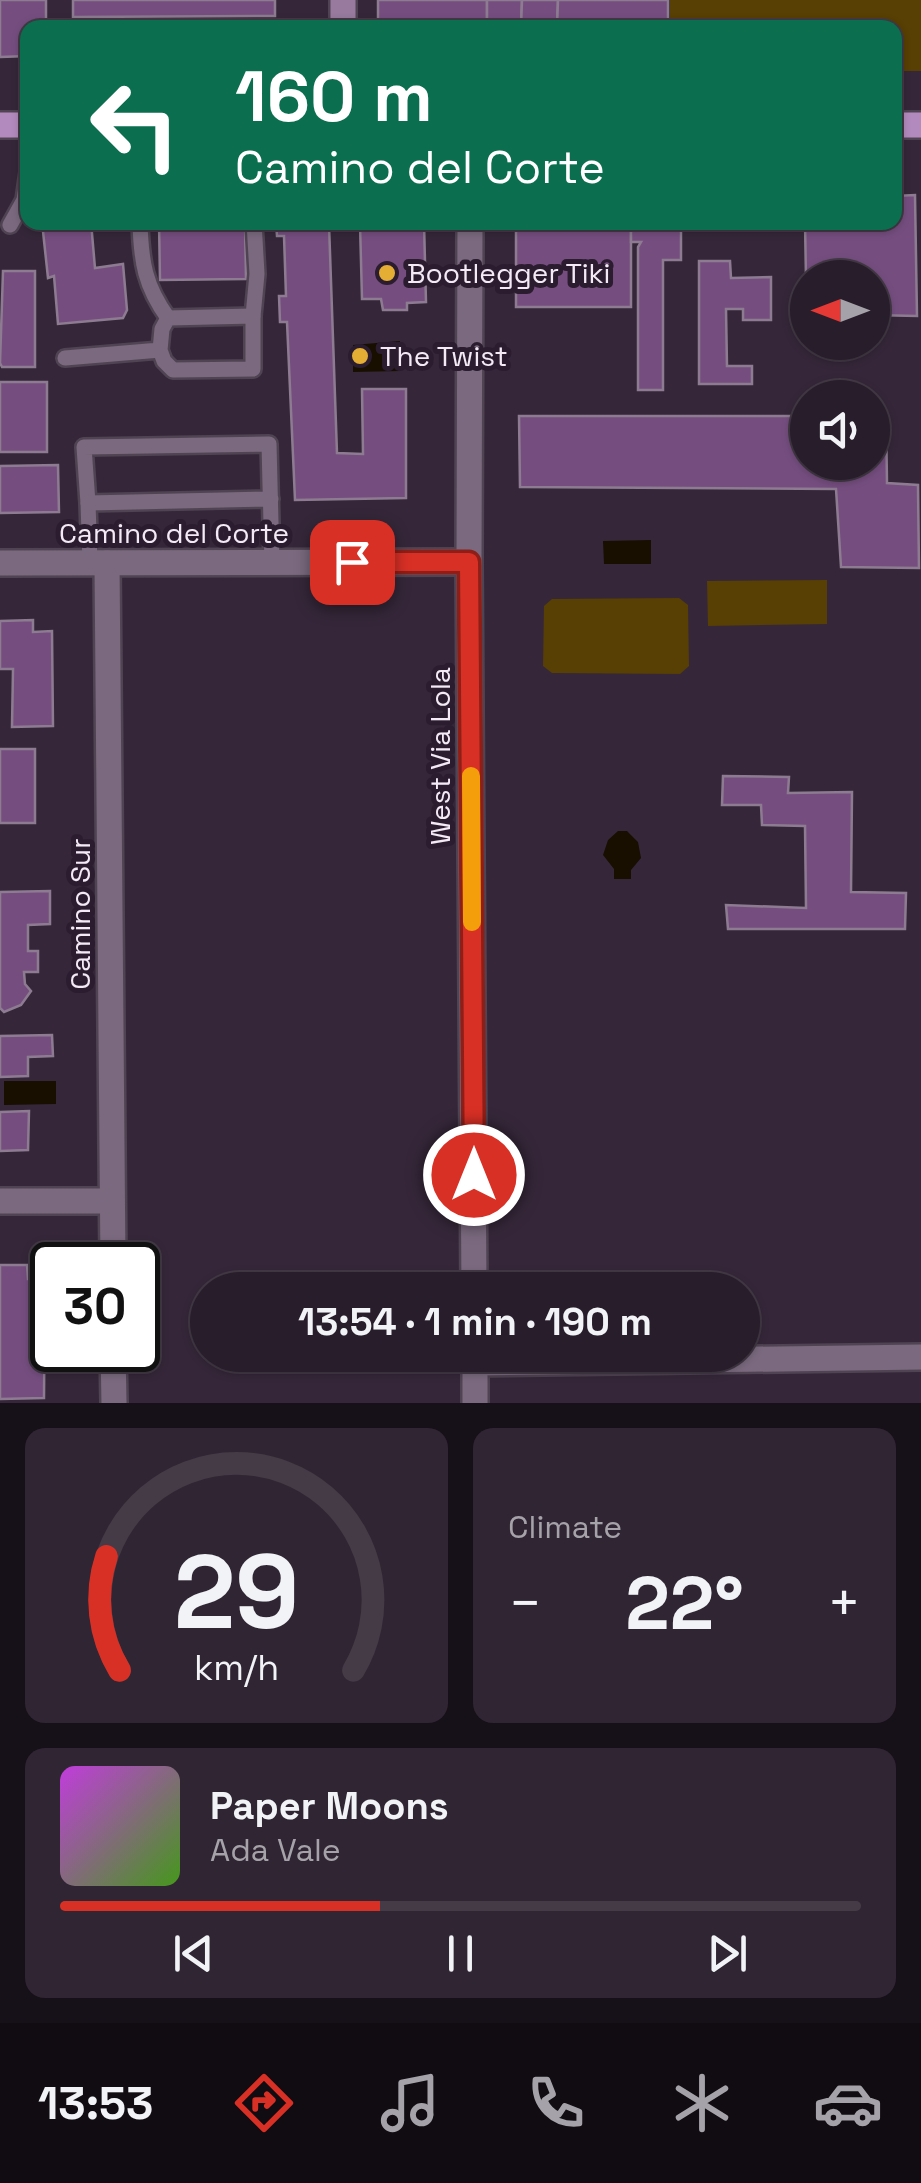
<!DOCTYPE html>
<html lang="en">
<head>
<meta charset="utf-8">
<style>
  :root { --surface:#281d2b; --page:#302633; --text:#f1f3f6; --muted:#a5a2a9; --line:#443b47; --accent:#d93025 }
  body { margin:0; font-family:"Space Grotesk",sans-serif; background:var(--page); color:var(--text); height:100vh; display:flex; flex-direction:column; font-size:38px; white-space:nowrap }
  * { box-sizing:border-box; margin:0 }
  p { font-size:32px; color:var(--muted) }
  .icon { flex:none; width:55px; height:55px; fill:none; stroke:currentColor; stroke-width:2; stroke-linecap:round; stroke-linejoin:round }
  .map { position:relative; height:1403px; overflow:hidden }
  .drawer { display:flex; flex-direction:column; gap:25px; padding:25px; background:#161018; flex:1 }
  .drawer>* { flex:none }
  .top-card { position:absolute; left:20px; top:20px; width:882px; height:210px; border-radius:20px; box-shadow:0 2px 8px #0004,0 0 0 2px var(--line); background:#0b6e4f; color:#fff; overflow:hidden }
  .needle { width:65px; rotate:270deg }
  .buttons { position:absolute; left:790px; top:260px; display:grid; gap:20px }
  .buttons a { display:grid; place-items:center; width:100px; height:100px; border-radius:50%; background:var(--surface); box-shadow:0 2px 8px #0004,0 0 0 2px var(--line); font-size:50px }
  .speed { position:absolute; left:30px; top:1242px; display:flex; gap:20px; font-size:50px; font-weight:700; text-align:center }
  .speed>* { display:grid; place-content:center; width:130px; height:130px; border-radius:50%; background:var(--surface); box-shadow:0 2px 8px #0004,0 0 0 2px var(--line); line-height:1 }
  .speed .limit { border:5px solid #111; border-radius:15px; background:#fff; color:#111 }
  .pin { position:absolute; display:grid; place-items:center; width:85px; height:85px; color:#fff; margin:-42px; border-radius:20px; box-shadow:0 5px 15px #0006 }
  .me { position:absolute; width:110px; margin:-55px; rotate:0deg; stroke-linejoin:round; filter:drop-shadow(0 0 8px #0008) }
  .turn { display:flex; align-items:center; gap:35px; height:210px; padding:0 50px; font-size:45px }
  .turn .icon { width:130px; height:130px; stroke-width:2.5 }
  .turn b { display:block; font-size:70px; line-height:85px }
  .big { font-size:75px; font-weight:700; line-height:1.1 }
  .drawer .widget { flex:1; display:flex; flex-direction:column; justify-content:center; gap:15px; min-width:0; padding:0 35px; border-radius:20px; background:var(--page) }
  .drawer .dial { align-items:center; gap:0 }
  .dial svg { height:260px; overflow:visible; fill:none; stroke:var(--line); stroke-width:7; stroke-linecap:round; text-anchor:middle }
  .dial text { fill:var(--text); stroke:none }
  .song { display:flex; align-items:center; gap:30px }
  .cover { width:120px; height:120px; border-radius:15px; background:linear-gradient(135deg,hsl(290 70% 55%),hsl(100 70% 35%)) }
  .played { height:10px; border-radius:5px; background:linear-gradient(90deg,var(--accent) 40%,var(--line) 40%) }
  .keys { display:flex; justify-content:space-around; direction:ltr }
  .heat { display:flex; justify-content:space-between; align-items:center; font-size:55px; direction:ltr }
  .drawer .tiles { flex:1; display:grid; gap:25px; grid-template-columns:1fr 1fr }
  .widget:last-child { grid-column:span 2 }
  .trip { position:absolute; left:190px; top:1272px; width:570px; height:100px; border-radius:50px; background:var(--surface); box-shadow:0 2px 8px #0004,0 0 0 2px var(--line); font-weight:700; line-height:100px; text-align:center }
  .tab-bar { display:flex; height:160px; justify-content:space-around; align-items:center; background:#100c11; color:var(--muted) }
  .tab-bar .icon { width:70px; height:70px }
  .tab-bar .active { color:var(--accent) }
  .tab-bar b { font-size:45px; color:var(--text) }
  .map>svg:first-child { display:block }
  .green { fill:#583f03 }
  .water { fill:#180f00 }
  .building { fill:#754e7f; stroke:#8d7c91; stroke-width:2.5 }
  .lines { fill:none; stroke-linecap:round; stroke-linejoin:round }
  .lane-casing { stroke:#504453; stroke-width:20 }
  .street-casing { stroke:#504453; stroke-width:30 }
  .secondary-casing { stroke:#504453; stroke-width:30 }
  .primary-casing { stroke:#504453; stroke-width:30 }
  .lane { stroke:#7b6a7f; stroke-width:15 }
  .street { stroke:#7b6a7f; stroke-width:25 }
  .secondary { stroke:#977a9e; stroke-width:25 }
  .primary { stroke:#b38abd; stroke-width:25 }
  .route-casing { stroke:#8d1f18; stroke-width:25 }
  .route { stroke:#d93025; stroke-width:18 }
  .slow { stroke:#f59e0b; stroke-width:18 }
  .poi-dot { fill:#e4ae35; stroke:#2b1d2f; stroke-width:4 }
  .labels { text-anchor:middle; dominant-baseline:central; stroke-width:10; stroke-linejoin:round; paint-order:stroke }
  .poi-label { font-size:28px; fill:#f3eaf5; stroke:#2b1d2f; text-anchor:start }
  .street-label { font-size:28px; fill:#f3eaf5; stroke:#2b1d2f }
</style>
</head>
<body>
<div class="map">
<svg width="921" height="1403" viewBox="0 0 921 1403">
  <rect width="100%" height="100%" fill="#352739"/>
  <g class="green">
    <path d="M670 0H921V71H895V28L670 27Z"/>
    <path d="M827 580V624L708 626 707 581Z"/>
    <path d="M679 598 688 605 689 666 680 674 552 673 543 666 544 606 552 599Z"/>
  </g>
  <g class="water">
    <path d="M400 341 401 371 353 372V345Z"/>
    <path d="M651 540V564H604L603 541Z"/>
    <path d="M618 831H627L638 842 641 858 631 870V879H614V869L603 855 608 840Z"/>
    <path d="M4 1081H56V1104L4 1105Z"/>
  </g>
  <g class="building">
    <path d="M0 0H46V28H28V56L0 57Z"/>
    <path d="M73 0H275V16L73 17Z"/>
    <rect x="378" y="0" width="109" height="28"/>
    <path d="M487 0H522L521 28H487Z"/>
    <path d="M522 0H558L557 28H521Z"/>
    <path d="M558 0H668V28H557Z"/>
    <path d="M915 195 917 316 872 315V278H808L806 280 805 222H895V196Z"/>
    <path d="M42 222H91L95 268 123 264 127 310 123 318 58 324 54 276 48 278Z"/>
    <path d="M159 222H245L246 279 160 280Z"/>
    <path d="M276 222H424L426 302 407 303V310H383L381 299H362L360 224H329L337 453 363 454 362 389H406V498L295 500 287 322H280L279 296H286L284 236H277Z"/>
    <rect x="516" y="222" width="115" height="85"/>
    <path d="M631 222H681V260H663V390H638V247L641 242H631Z"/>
    <path d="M699 261H730L731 278 771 277V320H743V309H726L727 366H752V384H699Z"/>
    <path d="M3 271H35V367H2L0 363Z"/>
    <rect x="0" y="382" width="47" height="70"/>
    <path d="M519 416H808V462H872V416H886L887 483 918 485 919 568 841 567 836 489 520 487Z"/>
    <path d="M58 465 59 512 0 513V466Z"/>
    <path d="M33 620V632L52 631 53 726 12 727 13 669H0V621Z"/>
    <rect x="0" y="749" width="35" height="74"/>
    <path d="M723 776 789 777 788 793 852 792 851 892 906 893 905 929H728L726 905 806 908 805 826 762 825 761 805H722Z"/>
    <path d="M50 891V924L28 925V951H38V972H24L25 984 31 991 21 1005 4 1012 0 1008V892Z"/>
    <path d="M52 1035 53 1056 28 1057V1076L0 1077V1036Z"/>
    <path d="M29 1111 28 1150 0 1151V1112Z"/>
    <path d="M0 1265H27L28 1279 45 1278 44 1398 0 1399Z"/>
  </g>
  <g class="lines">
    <g class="lane-casing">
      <g id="lane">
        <path d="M140 222C141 262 145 286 168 318"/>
        <path d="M10 225 24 200 28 172"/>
        <path d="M253 316 257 274 254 222"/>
        <path d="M65 358 160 350 164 361 173 370 253 369V316L168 318 162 329 160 350"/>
        <path d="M271 499 88 503 84 447 269 444 272 563"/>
        <path d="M88 503 90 563"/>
      </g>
    </g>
    <g class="street-casing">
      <g id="street">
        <path d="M470 222 469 562 474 1290"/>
        <path d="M0 563 469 562"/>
        <path d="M107 563 113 1265"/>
        <path d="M0 1201H112"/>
        <path d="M113 1350 114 1403"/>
        <path d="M475 1355V1403"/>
        <path d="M475 1363 921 1357"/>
      </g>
    </g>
    <g class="secondary-casing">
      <path id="secondary" d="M343 0V28"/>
    </g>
    <g class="primary-casing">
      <g id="primary">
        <path d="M0 125H28"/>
        <path d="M895 125H921"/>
      </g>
    </g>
    <use href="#lane" class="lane"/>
    <use href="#street" class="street"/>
    <use href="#secondary" class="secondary"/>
    <use href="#primary" class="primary"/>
  </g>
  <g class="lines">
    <g class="route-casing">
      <path id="route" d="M352 562H469L474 1175"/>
    </g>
    <use href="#route" class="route"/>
    <path class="slow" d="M471 776 472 922"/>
  </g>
  <g class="poi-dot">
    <circle cx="387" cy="273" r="10"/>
    <circle cx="360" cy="356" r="10"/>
  </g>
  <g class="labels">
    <g class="poi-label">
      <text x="407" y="273">Bootlegger Tiki</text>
      <text x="380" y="356">The Twist</text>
    </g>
    <g class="street-label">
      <text x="174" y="533">Camino del Corte</text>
      <text transform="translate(440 756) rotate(-90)">West Via Lola</text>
      <text transform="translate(80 914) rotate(-90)">Camino Sur</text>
    </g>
  </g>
</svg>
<div class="buttons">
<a><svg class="needle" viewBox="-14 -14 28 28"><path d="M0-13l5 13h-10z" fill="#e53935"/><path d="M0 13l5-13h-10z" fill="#a5a2a9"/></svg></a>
<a><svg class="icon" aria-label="sound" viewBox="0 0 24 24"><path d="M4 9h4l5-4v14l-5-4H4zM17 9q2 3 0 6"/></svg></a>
</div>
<div class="speed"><div class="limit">30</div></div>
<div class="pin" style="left:352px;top:562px;background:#d93025"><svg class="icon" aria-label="arrive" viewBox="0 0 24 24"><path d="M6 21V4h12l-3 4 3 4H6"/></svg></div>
<svg class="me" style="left:474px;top:1175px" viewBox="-20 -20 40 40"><circle r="17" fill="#d93025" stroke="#fff" stroke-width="3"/><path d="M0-11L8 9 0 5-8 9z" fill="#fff"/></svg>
<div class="trip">13:54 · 1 min · 190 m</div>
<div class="top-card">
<div class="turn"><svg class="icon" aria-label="left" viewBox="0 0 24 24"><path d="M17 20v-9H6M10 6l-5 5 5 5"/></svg><div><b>160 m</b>Camino del Corte</div></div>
</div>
</div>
<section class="drawer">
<div class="tiles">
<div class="widget dial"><svg viewBox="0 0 100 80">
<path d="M14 69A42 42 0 1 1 86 69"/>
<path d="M14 69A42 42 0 0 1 10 34" stroke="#d93025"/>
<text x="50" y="56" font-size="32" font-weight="700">29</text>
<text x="50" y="72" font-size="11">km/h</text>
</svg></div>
<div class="widget"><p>Climate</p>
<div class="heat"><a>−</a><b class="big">22°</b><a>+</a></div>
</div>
<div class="widget">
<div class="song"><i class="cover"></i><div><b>Paper Moons</b><p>Ada Vale</p></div></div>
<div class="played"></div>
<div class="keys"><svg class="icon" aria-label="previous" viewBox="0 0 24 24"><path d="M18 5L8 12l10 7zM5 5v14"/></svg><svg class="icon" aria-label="pause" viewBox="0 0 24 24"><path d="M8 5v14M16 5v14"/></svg><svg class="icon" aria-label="next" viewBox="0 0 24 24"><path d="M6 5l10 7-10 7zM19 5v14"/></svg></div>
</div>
</div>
</section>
<nav class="tab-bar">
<b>13:53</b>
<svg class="icon active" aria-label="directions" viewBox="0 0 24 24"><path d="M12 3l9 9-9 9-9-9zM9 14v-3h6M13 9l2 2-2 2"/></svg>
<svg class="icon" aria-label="music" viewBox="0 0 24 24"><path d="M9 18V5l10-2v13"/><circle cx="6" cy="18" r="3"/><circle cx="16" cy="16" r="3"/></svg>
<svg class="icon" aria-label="phone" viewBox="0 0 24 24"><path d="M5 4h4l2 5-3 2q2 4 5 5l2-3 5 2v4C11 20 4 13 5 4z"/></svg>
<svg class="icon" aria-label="climate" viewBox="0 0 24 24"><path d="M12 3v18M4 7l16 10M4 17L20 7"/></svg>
<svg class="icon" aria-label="car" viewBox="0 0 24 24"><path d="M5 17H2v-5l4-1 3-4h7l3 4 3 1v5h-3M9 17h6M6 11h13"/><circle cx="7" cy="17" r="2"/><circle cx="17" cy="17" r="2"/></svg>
</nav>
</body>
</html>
